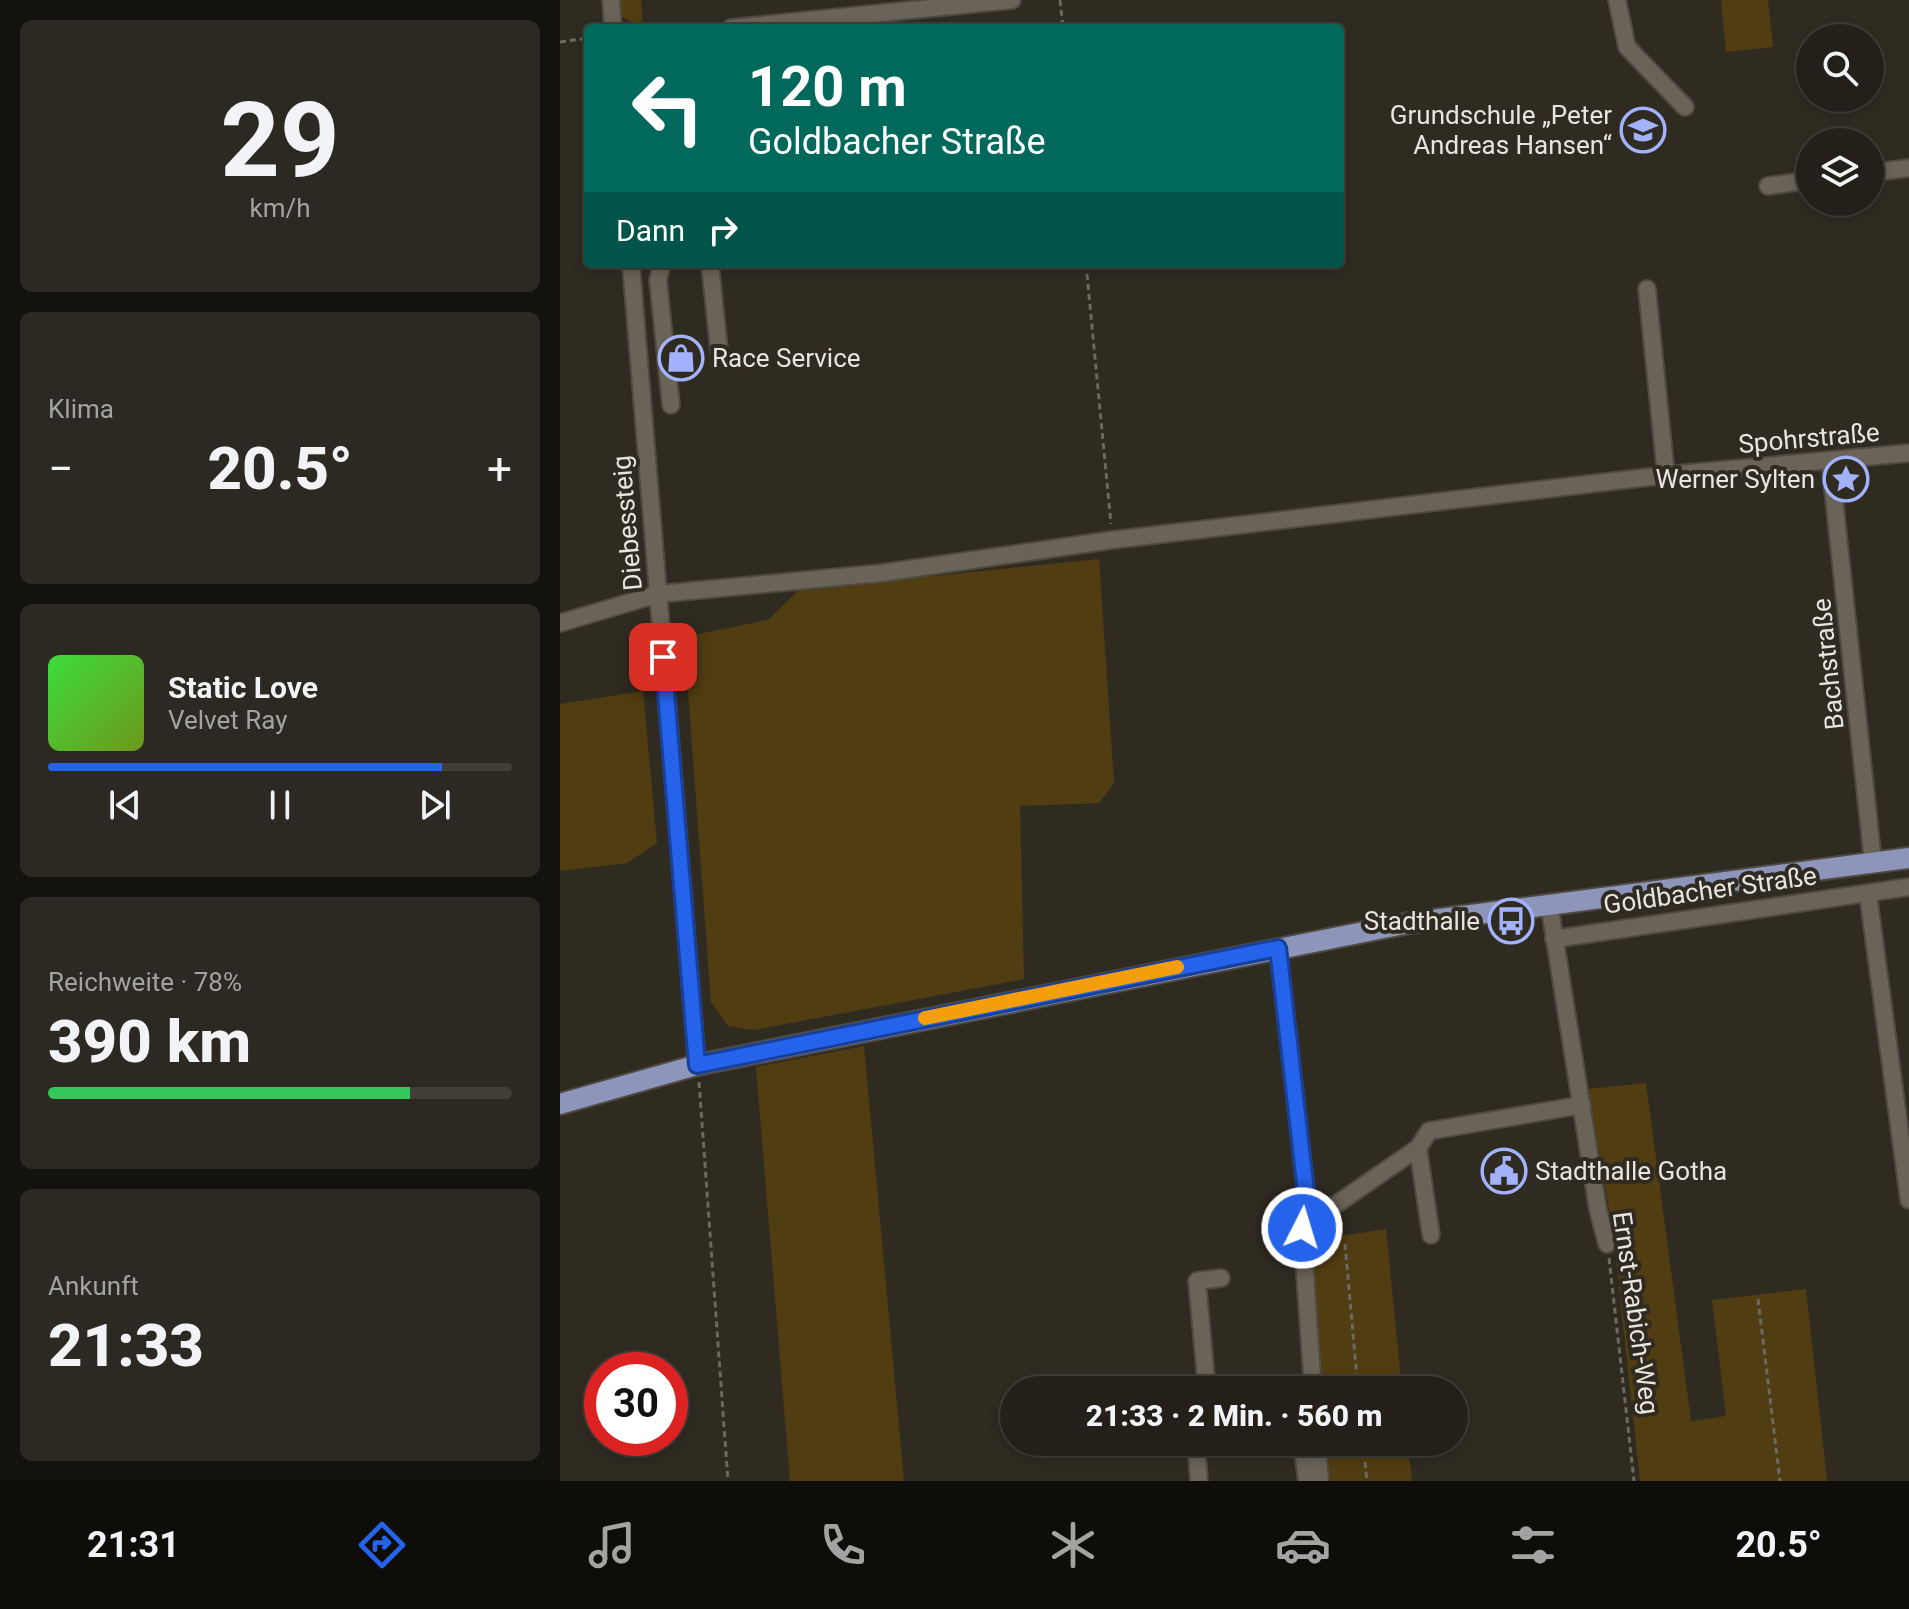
<!DOCTYPE html>
<html lang="de">
<head>
<meta charset="utf-8">
<style>
  :root { --surface:#242019; --page:#2c2822; --text:#f1f3f6; --muted:#a3a3a2; --line:#413e38; --accent:#2563eb }
  body { margin:0; font-family:Roboto,sans-serif; background:var(--page); color:var(--text); height:100vh; display:flex; flex-direction:column; font-size:30px; white-space:nowrap }
  * { box-sizing:border-box; margin:0 }
  p { font-size:26px; color:var(--muted) }
  .icon { flex:none; width:44px; height:44px; fill:none; stroke:currentColor; stroke-width:2; stroke-linecap:round; stroke-linejoin:round }
  .map { position:relative; flex:1; overflow:hidden }
  .panel { display:flex; flex-direction:column; gap:20px; padding:20px; background:#14120e; width:560px }
  .panel>* { flex:none }
  .banner { position:absolute; left:24px; top:24px; width:760px; height:244px; border-radius:8px; box-shadow:0 4px 12px #0003,0 0 0 2px var(--line); background:#00695c; color:#fff; overflow:hidden }
  .buttons { position:absolute; left:1236px; top:24px; display:grid; gap:16px }
  .buttons a { display:grid; place-items:center; width:88px; height:88px; border-radius:50%; background:var(--surface); box-shadow:0 4px 12px #0003,0 0 0 2px var(--line); font-size:40px }
  .speed { position:absolute; left:24px; top:1352px; display:flex; gap:16px; font-size:40px; font-weight:700; text-align:center }
  .speed>* { display:grid; place-content:center; width:104px; height:104px; border-radius:50%; background:var(--surface); box-shadow:0 4px 12px #0003,0 0 0 2px var(--line); line-height:1 }
  .speed .limit { border:12px solid #d22; background:#fff; color:#111 }
  .pin { position:absolute; display:grid; place-items:center; width:68px; height:68px; color:#fff; margin:-34px; border-radius:16px; box-shadow:0 4px 12px #0006 }
  .me { position:absolute; width:88px; margin:-44px; rotate:5deg; stroke-linejoin:round; filter:drop-shadow(0 0 6px #0008) }
  .turn { display:flex; align-items:center; gap:28px; height:168px; padding:0 32px; font-size:36px }
  .turn .icon { width:104px; height:104px; stroke-width:2.5 }
  .turn b { display:block; font-size:56px; line-height:68px }
  .then { display:flex; align-items:center; height:76px; padding:0 32px; background:#0003; gap:16px; font-size:30px }
  .big { font-size:60px; font-weight:800; line-height:1.1 }
  .panel .card { flex:1; display:flex; flex-direction:column; justify-content:center; gap:12px; min-width:0; padding:0 28px; border-radius:12px; background:var(--page) }
  .panel .dial { align-items:center; gap:0 }
  .dial b { font-size:104px; line-height:1 }
  .song { display:flex; align-items:center; gap:24px }
  .cover { width:96px; height:96px; border-radius:12px; background:linear-gradient(135deg,hsl(120 70% 55%),hsl(80 70% 35%)) }
  .played { height:8px; border-radius:4px; background:linear-gradient(90deg,var(--accent) 85%,var(--line) 85%) }
  .keys { display:flex; justify-content:space-around; direction:ltr }
  .heat { display:flex; justify-content:space-between; align-items:center; font-size:44px; direction:ltr }
  .charge { height:12px; border-radius:6px; background:linear-gradient(90deg,#34c759 78%,var(--line) 0) }
  .trip { position:absolute; left:440px; top:1376px; width:468px; height:80px; border-radius:40px; background:var(--surface); box-shadow:0 4px 12px #0003,0 0 0 2px var(--line); font-weight:800; line-height:80px; text-align:center }
  .tabs { display:flex; height:128px; justify-content:space-around; align-items:center; background:#0e0d0a; color:var(--muted) }
  .tabs .icon { width:56px; height:56px }
  .tabs .active { color:var(--accent) }
  .tabs b { font-size:36px; color:var(--text) }
  main { display:flex; flex:1; min-height:0 }
  .map>svg:first-child { display:block }
  .green { fill:#513d12 }
  .lines { fill:none; stroke-linecap:round; stroke-linejoin:round }
  .minor-casing { stroke:#4e4941; stroke-width:20 }
  .major-casing { stroke:#4e4941; stroke-width:24 }
  .path { stroke:#6d6960; stroke-width:3; stroke-dasharray:6 4; stroke-linecap:butt }
  .minor { stroke:#696358; stroke-width:16 }
  .major { stroke:#8e95ba; stroke-width:20 }
  .route-casing { stroke:#184099; stroke-width:20 }
  .route { stroke:#2563eb; stroke-width:14 }
  .slow { stroke:#f59e0b; stroke-width:14 }
  .labels { text-anchor:middle; dominant-baseline:central; stroke-width:8; stroke-linejoin:round; paint-order:stroke }
  .poi-label { font-size:26px; fill:#e8e4de; stroke:#302b21; text-anchor:end }
  .street-label { font-size:26px; fill:#e8e4de; stroke:#302b21 }
</style>
</head>
<body>
<main>
<section class="panel">
<div class="card dial"><b>29</b><p>km/h</p></div>
<div class="card"><p>Klima</p>
<div class="heat"><a>−</a><b class="big">20.5°</b><a>+</a></div>
</div>
<div class="card">
<div class="song"><i class="cover"></i><div><b>Static Love</b><p>Velvet Ray</p></div></div>
<div class="played"></div>
<div class="keys"><svg class="icon" aria-label="previous" viewBox="0 0 24 24"><path d="M18 5L8 12l10 7zM5 5v14"/></svg><svg class="icon" aria-label="pause" viewBox="0 0 24 24"><path d="M8 5v14M16 5v14"/></svg><svg class="icon" aria-label="next" viewBox="0 0 24 24"><path d="M6 5l10 7-10 7zM19 5v14"/></svg></div>
</div>
<div class="card"><p>Reichweite · 78%</p><b class="big">390 km</b><div class="charge"></div></div>
<div class="card"><p>Ankunft</p><b class="big">21:33</b></div>
</section>
<div class="map">
<svg width="1349" height="1481" viewBox="0 0 1349 1481">
  <rect width="100%" height="100%" fill="#302b21"/>
  <g class="green">
    <path d="M60 0H81L83 28 62 17Z"/>
    <path d="M1161 0H1208L1213 47 1166 52Z"/>
    <path d="M539 559 554 783 539 803 460 806 464 979 194 1030 168 1026 151 1002 124 637 208 620 239 590Z"/>
    <path d="M83 691 97 843 67 863 0 871V704Z"/>
    <path d="M304 1046 344 1481H230L196 1067Z"/>
    <path d="M1086 1083 1131 1421 1166 1416 1152 1300 1246 1289 1267 1481H1080L1053 1232 1028 1089Z"/>
    <path d="M826 1229 842 1390H759L748 1241Z"/>
    <path d="M762 1442H848L852 1481H765Z"/>
  </g>
  <g class="lines">
    <g class="minor-casing">
      <g id="minor">
        <path d="M51 0 53 28"/>
        <path d="M1057 0 1067 47 1125 107"/>
        <path d="M171 28 452 0"/>
        <path d="M1310 173 1349 168"/>
        <path d="M1208 186 1250 180"/>
        <path d="M71 264 137 1065"/>
        <path d="M102 264 98 280 111 405"/>
        <path d="M150 264 160 359"/>
        <path d="M1087 289 1106 475"/>
        <path d="M1270 461 1313 862"/>
        <path d="M0 623 98 594 322 573 552 540 1106 475 1349 453"/>
        <path d="M1308 894 1349 1200"/>
        <path d="M989 903 1038 1210 1047 1244"/>
        <path d="M994 939 1349 887"/>
        <path d="M718 948 747 1201 742 1228 753 1390"/>
        <path d="M858 1148 871 1235"/>
        <path d="M742 1228 858 1148 869 1131 1022 1105"/>
        <path d="M647 1390 637 1281 661 1278"/>
        <path d="M636 1442 639 1481"/>
        <path d="M742 1442 747 1481"/>
        <path d="M757 1442 760 1481"/>
      </g>
    </g>
    <g class="major-casing">
      <path id="major" d="M0 1104 137 1065 849 923 1349 858"/>
    </g>
    <g class="path">
      <path d="M500 0 503 28"/>
      <path d="M0 42 28 38"/>
      <path d="M526 264 551 524"/>
      <path d="M139 1082 168 1481"/>
      <path d="M785 1244 798 1390"/>
      <path d="M1049 1258 1074 1481"/>
      <path d="M1198 1299 1220 1481"/>
      <path d="M803 1442 807 1481"/>
    </g>
    <use href="#minor" class="minor"/>
    <use href="#major" class="major"/>
  </g>
  <g class="lines">
    <g class="route-casing">
      <path id="route" d="M103 657 137 1065 718 948 747 1201 742 1228"/>
    </g>
    <use href="#route" class="route"/>
    <path class="slow" d="M365 1018 617 967"/>
  </g>
  <defs>
    <g id="school-ring" transform="scale(2.3)"><circle r="9.5" fill="#302b21" stroke="#a3b2fd" stroke-width="1.5"/><path d="M0-5L7-2L0 1L-7-2ZM-4 1L0 2.5L4 1V4Q0 6-4 4Z" fill="#a3b2fd"/></g>
    <g id="shop-ring" transform="scale(2.3)"><circle r="9.5" fill="#302b21" stroke="#a3b2fd" stroke-width="1.5"/><path d="M-5-2.5h2.3a2.7 3.5 0 0 1 5.4 0H5L5.5 6h-11ZM-1.5-2.5h3a1.5 2.3 0 0 0-3 0Z" fill="#a3b2fd"/></g>
    <g id="sight-ring" transform="scale(2.3)"><circle r="9.5" fill="#302b21" stroke="#a3b2fd" stroke-width="1.5"/><path d="M0-6L1.8-2.2L6-1.7L2.9 1.2L3.7 5.4L0 3.3L-3.7 5.4L-2.9 1.2L-6-1.7L-1.8-2.2Z" fill="#a3b2fd"/></g>
    <g id="bus-ring" transform="scale(2.3)"><circle r="9.5" fill="#302b21" stroke="#a3b2fd" stroke-width="1.5"/><path d="M-5-6H5V4H4V6H2V4H-2V6H-4V4H-5ZM-3.5-4V0h7V-4ZM-3.5 1.2v1.5H-2V1.2ZM2 1.2v1.5H3.5V1.2Z" fill="#a3b2fd"/></g>
    <g id="civic-ring" transform="scale(2.3)"><circle r="9.5" fill="#302b21" stroke="#a3b2fd" stroke-width="1.5"/><path d="M-.6-6.5H3V-4.5H.6V-3L4-1V1h2V6H-6V1h2V-1L-.6-3ZM-1.2 2.5V6h2.4V2.5Z" fill="#a3b2fd"/></g>
  </defs>
  <g fill-rule="evenodd">
    <use href="#school-ring" x="1083" y="130"/>
    <use href="#shop-ring" x="121" y="358"/>
    <use href="#sight-ring" x="1286" y="479"/>
    <use href="#bus-ring" x="951" y="921"/>
    <use href="#civic-ring" x="944" y="1171"/>
  </g>
  <g class="labels">
    <g class="poi-label">
      <text x="1052" y="115">Grundschule „Peter<tspan x="1052" dy="30">Andreas Hansen“</tspan></text>
      <text x="152" y="358" text-anchor="start">Race Service</text>
      <text x="1255" y="479">Werner Sylten</text>
      <text x="920" y="921">Stadthalle</text>
      <text x="975" y="1171" text-anchor="start">Stadthalle Gotha</text>
    </g>
    <g class="street-label">
      <text transform="translate(1249 438) rotate(-5)">Spohrstraße</text>
      <text transform="translate(67 523) rotate(-95)">Diebessteig</text>
      <text transform="translate(1268 664) rotate(-96)">Bachstraße</text>
      <text transform="translate(1150 890) rotate(-8)">Goldbacher Straße</text>
      <text transform="translate(1076 1313) rotate(82)">Ernst-Rabich-Weg</text>
    </g>
  </g>
</svg>
<div class="buttons">
<a><svg class="icon" aria-label="search" viewBox="0 0 24 24"><circle cx="10" cy="10" r="6"/><path d="M15 15l6 6"/></svg></a>
<a><svg class="icon" aria-label="layers" viewBox="0 0 24 24"><path d="M12 4l9 5-9 5-9-5zM3 14l9 5 9-5"/></svg></a>
</div>
<div class="speed"><div class="limit">30</div></div>
<div class="pin" style="left:103px;top:657px;background:#d93025"><svg class="icon" aria-label="arrive" viewBox="0 0 24 24"><path d="M6 21V4h12l-3 4 3 4H6"/></svg></div>
<svg class="me" style="left:742px;top:1228px" viewBox="-20 -20 40 40"><circle r="17" fill="#2563eb" stroke="#fff" stroke-width="3"/><path d="M0-11L8 9 0 5-8 9z" fill="#fff"/></svg>
<div class="trip">21:33 · 2 Min. · 560 m</div>
<div class="banner">
<div class="turn"><svg class="icon" aria-label="left" viewBox="0 0 24 24"><path d="M17 20v-9H6M10 6l-5 5 5 5"/></svg><div><b>120 m</b>Goldbacher Straße</div></div>
<div class="then">Dann<svg class="icon" aria-label="right" viewBox="0 0 24 24"><path d="M7 20v-9h11M14 6l5 5-5 5"/></svg></div>
</div>
</div>
</main>
<nav class="tabs">
<b>21:31</b>
<svg class="icon active" aria-label="directions" viewBox="0 0 24 24"><path d="M12 3l9 9-9 9-9-9zM9 14v-3h6M13 9l2 2-2 2"/></svg>
<svg class="icon" aria-label="music" viewBox="0 0 24 24"><path d="M9 18V5l10-2v13"/><circle cx="6" cy="18" r="3"/><circle cx="16" cy="16" r="3"/></svg>
<svg class="icon" aria-label="phone" viewBox="0 0 24 24"><path d="M5 4h4l2 5-3 2q2 4 5 5l2-3 5 2v4C11 20 4 13 5 4z"/></svg>
<svg class="icon" aria-label="climate" viewBox="0 0 24 24"><path d="M12 3v18M4 7l16 10M4 17L20 7"/></svg>
<svg class="icon" aria-label="car" viewBox="0 0 24 24"><path d="M5 17H2v-5l4-1 3-4h7l3 4 3 1v5h-3M9 17h6M6 11h13"/><circle cx="7" cy="17" r="2"/><circle cx="17" cy="17" r="2"/></svg>
<svg class="icon" aria-label="filters" viewBox="0 0 24 24"><path d="M4 7h16M4 17h16"/><circle cx="9" cy="7" r="2"/><circle cx="15" cy="17" r="2"/></svg>
<b>20.5°</b>
</nav>
</body>
</html>
